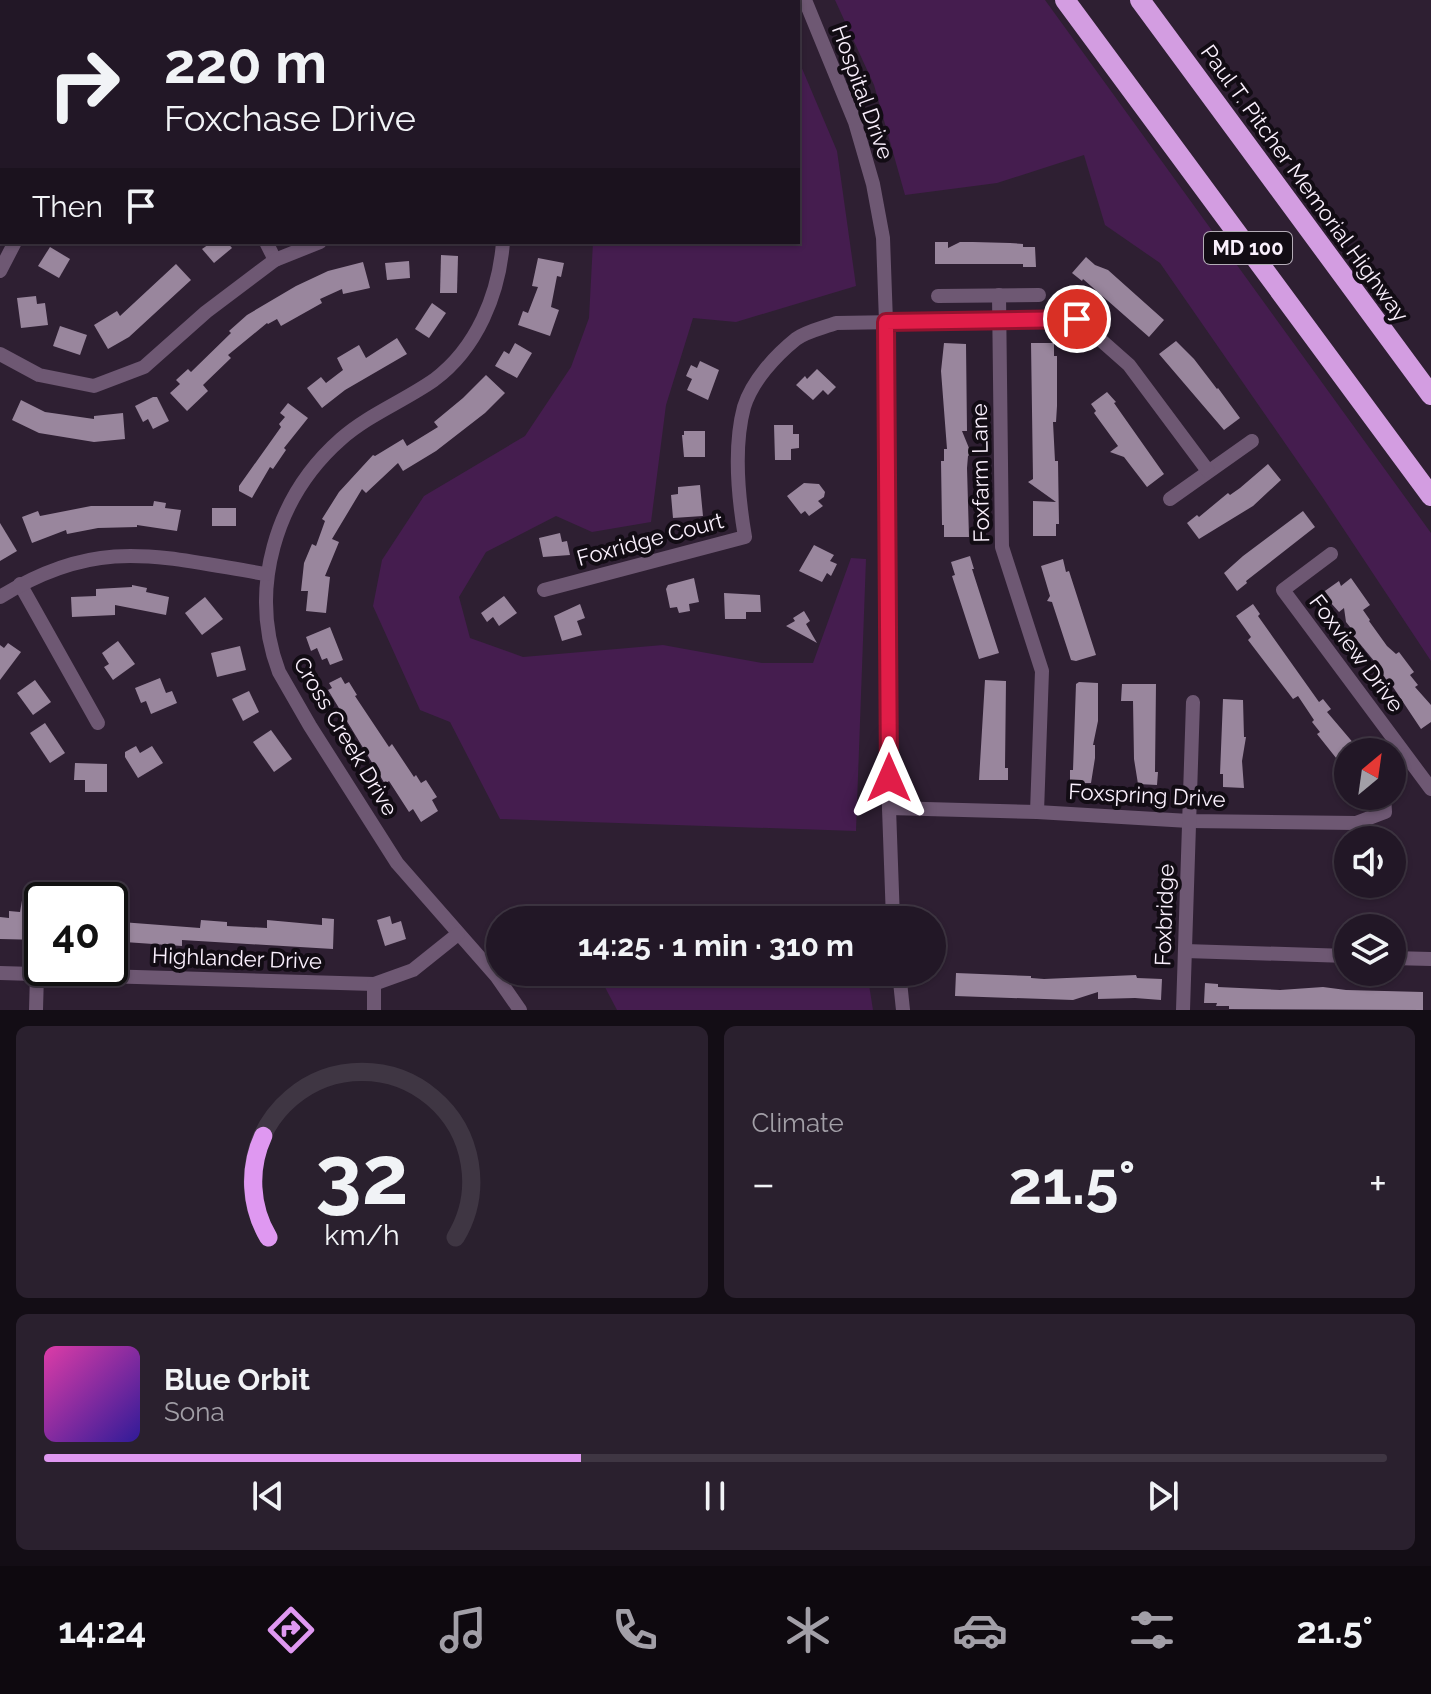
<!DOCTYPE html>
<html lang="en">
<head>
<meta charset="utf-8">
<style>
  :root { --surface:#221726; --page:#2a202e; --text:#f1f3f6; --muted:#a29fa7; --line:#3f3643; --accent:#df98f1 }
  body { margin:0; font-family:Raleway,sans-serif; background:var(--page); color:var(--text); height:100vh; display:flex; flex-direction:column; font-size:30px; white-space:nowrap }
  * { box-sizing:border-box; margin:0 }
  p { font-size:26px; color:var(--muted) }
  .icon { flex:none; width:44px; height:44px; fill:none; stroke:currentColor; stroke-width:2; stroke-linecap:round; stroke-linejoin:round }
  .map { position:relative; height:1010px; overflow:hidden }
  .side { display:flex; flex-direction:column; gap:16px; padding:16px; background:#130d15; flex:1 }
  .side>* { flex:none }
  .guide { position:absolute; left:0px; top:0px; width:800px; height:244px; box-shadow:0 2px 6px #0004,0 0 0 2px var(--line); background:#221726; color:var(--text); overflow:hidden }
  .needle { width:52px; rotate:29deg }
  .tools { position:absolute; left:1334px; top:738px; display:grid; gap:16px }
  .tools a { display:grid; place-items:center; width:72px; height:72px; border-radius:50%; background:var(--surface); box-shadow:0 2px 6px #0004,0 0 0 2px var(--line); font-size:40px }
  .speed { position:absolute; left:24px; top:882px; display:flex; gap:16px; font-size:40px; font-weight:700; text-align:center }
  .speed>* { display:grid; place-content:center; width:104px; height:104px; border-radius:50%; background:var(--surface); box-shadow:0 2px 6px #0004,0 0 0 2px var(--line); line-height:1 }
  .speed .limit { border:4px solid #111; border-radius:12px; background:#fff; color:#111 }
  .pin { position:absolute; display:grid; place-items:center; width:68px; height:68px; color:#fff; margin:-34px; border:4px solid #fff; border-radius:50%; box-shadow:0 2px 8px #0007 }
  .me { position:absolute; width:88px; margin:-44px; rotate:0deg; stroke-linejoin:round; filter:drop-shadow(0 0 6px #0008) }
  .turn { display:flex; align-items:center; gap:28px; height:168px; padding:0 32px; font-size:36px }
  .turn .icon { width:104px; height:104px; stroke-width:2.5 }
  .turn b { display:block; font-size:56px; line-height:68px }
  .then { display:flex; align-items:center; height:76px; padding:0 32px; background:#0003; gap:16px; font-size:30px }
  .big { font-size:60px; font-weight:700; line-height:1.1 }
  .side .card { flex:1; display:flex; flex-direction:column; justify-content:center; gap:12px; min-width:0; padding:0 28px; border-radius:12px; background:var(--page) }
  .side .dial { align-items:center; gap:0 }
  .dial svg { height:208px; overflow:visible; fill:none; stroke:var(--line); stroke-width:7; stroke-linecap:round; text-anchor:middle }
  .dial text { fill:var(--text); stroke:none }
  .song { display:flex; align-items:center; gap:24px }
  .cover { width:96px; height:96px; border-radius:12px; background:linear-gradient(135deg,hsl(320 70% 55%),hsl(250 70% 35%)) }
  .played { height:8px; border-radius:4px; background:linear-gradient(90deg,var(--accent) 40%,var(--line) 40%) }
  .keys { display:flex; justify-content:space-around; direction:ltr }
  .heat { display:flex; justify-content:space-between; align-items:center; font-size:44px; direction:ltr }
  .side .tiles { flex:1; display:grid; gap:16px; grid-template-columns:1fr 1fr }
  .card:last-child { grid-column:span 2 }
  .trip { position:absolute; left:486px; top:906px; width:460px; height:80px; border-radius:40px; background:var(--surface); box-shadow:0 2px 6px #0004,0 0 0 2px var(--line); font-weight:700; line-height:80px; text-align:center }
  .tabs { display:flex; height:128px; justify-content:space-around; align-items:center; background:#0e090f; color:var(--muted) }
  .tabs .icon { width:56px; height:56px }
  .tabs .current { color:var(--accent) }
  .tabs b { font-size:36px; color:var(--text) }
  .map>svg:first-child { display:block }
  .green { fill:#451d4f }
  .building { fill:#99869d }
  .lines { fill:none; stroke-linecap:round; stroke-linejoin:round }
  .minor { stroke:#6e5873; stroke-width:14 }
  .highway { stroke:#d39de1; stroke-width:20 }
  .route-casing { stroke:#92132f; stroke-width:20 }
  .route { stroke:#e11d48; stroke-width:14 }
  .labels { text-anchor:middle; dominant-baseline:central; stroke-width:8; stroke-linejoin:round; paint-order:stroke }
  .shield { fill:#120c14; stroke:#b4acb7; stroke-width:2 }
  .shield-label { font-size:20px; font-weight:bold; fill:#faf0fd }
  .street-label { font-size:22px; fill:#faf0fd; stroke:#120c14 }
</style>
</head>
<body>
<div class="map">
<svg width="1431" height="1010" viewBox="0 0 1431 1010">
  <rect width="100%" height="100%" fill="#2e1f32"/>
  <g class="green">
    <path d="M835 0H1045L1431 533V661L1323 498 1160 263 1105 225 1084 155 997 183 905 195 874 85Z"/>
    <path d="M798 59 837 151 856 286 736 322 693 318 666 405 651 522 592 532 556 516 486 552 459 597 470 638 523 657 663 645 762 663H813L851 558 866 559 856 831 500 819 450 722 420 710 373 606 382 560 424 496 525 436 571 367 589 318 593 242H798Z"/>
    <path d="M564 912 857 917 858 920H569Z"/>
    <path d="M597 972H867L873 1010H617Z"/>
  </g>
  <g class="building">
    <path d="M212 242H227L232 248 214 263 202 249Z"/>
    <path d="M935 242H948V248L960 242H973L1010 243 1023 244V247H1035L1036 267H1023V264H935Z"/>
    <path d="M50 247 70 259 59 278 38 266Z"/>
    <path d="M441 255 458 256 457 293H440Z"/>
    <path d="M1086 257 1095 265 1108 270 1164 320 1149 337 1083 279 1082 281 1072 273Z"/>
    <path d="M538 258 564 263 561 277 557 276 551 307 559 310 550 336 518 325 523 311 528 313 538 287 532 286Z"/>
    <path d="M409 261 410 278 387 280 385 263Z"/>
    <path d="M363 262 370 288 343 294 342 289 320 299 322 303 281 326 277 319 268 324 267 323 228 355 231 358 203 385 208 391 187 411 170 393 180 384 176 380 188 369 191 372 231 333 229 331 247 315 296 286 328 271Z"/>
    <path d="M176 264 191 280 129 337 108 349 94 325 117 311 120 316Z"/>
    <path d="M36 296 37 304 45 303 48 325 21 328 17 298Z"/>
    <path d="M432 303 446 313 429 338 415 329Z"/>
    <path d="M60 326 87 335 80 355 53 346Z"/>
    <path d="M397 338 407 354 345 390 322 408 307 388 321 377 326 383 343 370 337 358 359 345 366 358Z"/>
    <path d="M1176 341 1194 359 1217 389 1218 388 1240 418 1224 430 1159 354Z"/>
    <path d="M515 343 532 353 517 378 495 366 504 351 509 354Z"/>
    <path d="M944 343 966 344 967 431H962L971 453 968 456 967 468 969 537H944V525H942L941 461H944V449H947L941 371Z"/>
    <path d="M1031 343H1054V356H1057V406L1056 422H1053L1055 461H1058L1059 524H1056V536H1033V501L1056 502 1028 482 1033 479Z"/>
    <path d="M700 361 719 370 708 400 687 390 692 379 686 376 691 365 697 368Z"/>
    <path d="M817 369 836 387 828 395 823 390 813 400 796 385 805 376 807 379Z"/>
    <path d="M486 375 505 393 485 413 436 451 403 471 398 463 366 493 362 489 332 539 339 542 325 576 330 577 326 613 306 611 308 591H301L304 563 312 544 316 546 325 521 322 519 339 492 373 455 375 456 403 439 407 446 438 427 434 422 463 398Z"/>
    <path d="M1107 392 1116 402 1114 403 1164 474 1147 487 1124 457 1110 452 1118 446 1094 413 1096 411 1091 404Z"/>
    <path d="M153 397H157L169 421 153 429 148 419 143 422 135 406Z"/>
    <path d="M21 400 45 412 94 419V416L123 413 125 439 94 442 39 433 12 420Z"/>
    <path d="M288 403 308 418 284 448 286 450 273 469 270 467 252 498 239 491V486L281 427 279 424 285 417 280 413Z"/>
    <path d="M774 425H793V434H799V448L791 449V460H775Z"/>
    <path d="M684 431H705V457H684L682 435H684Z"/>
    <path d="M1268 464 1281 480 1253 506 1199 539 1187 523 1197 515 1199 517 1228 493 1230 495 1240 488Z"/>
    <path d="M804 483 819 484 825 492 824 497 818 501 823 506 809 516 805 511 801 514 787 496Z"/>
    <path d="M700 485 703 516 673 518 671 495 678 494V487Z"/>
    <path d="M154 501 166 503 165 508 181 510 177 531 137 525V527L98 528 67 534 66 530 32 543 22 517 38 511 40 516 91 506H153Z"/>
    <rect x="212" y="508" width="24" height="18"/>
    <path d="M1303 511 1315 527 1246 581 1247 583 1237 591 1224 573 1243 556Z"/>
    <path d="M0 523 17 551 0 561Z"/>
    <path d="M560 533 562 542 567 541 570 555 543 557 539 538Z"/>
    <path d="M814 545 834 555 830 561 837 564 831 576 827 573 822 582 799 571Z"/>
    <path d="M970 556 974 569H972L999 653 979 659 952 576 955 575 951 562Z"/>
    <path d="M1063 559 1066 572 1069 571 1096 655 1076 661 1071 660 1052 602 1047 601 1050 596 1041 566Z"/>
    <path d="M694 578 699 602 689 604 690 611 679 613 677 607 670 608 666 589 668 585Z"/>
    <path d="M1351 578 1370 605 1363 610 1370 620 1369 621 1387 646 1396 654 1399 652 1414 672 1410 675 1418 685 1415 687 1431 705V722L1421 729 1393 687 1376 669 1379 667 1351 633 1354 632 1346 622 1344 608 1339 612 1322 593 1339 581 1341 586Z"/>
    <path d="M132 585 147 588 146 592 169 597 166 615 115 605V615L72 617 71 597 96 596V589L132 587Z"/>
    <path d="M724 593 760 595 761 612H746V619H725Z"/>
    <path d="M504 596 517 613 499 626 493 617 487 622 481 613Z"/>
    <path d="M205 597 223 619 202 635 185 613Z"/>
    <path d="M580 604 585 618 577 621 582 635 562 641 554 616Z"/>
    <path d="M1253 604 1260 614 1258 616 1319 702 1323 699 1331 709 1327 712 1361 752H1348V773L1317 734 1320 732 1312 722 1314 720 1298 696 1293 699 1248 640 1251 637 1236 616Z"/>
    <path d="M804 611 810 621 806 624 817 643 786 626 795 621 793 618Z"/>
    <path d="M330 627 343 660 330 665 327 658 322 660 317 648 311 651 306 637Z"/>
    <path d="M118 641 135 664 113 680 104 667 109 664 102 653Z"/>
    <path d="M8 643 21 652 0 680V645L4 648Z"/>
    <path d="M240 646 246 670 217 677 211 653Z"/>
    <path d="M341 677 345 684 349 682 357 695 355 696 389 747 392 744 414 777 416 775 421 783 426 780 437 797 432 800 438 811 421 822 413 809 409 812 389 781 385 784 328 690 332 688 329 683Z"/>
    <path d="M160 678 166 693 172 691 177 703 151 714 146 701 141 703 135 688Z"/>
    <path d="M35 680 51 702 33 715 17 693Z"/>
    <path d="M985 680 1006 681 1005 768H1008V780H979Z"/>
    <path d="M1079 682 1098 683V721L1093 745H1095V758L1091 783H1070V770H1073L1076 684Z"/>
    <path d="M1122 684H1156L1155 772H1158L1157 785 1138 784 1134 759 1133 701H1121Z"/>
    <path d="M249 691 259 712 243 721 232 699Z"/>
    <path d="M1223 699 1243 700 1244 737H1246L1242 761 1244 788 1223 787V774H1220Z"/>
    <path d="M45 723 65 753 50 763 30 733Z"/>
    <path d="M271 730 292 759 274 772 253 742Z"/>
    <path d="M136 746 140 753 152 746 163 763 138 778 125 757V752Z"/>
    <path d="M75 763 107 764V792H85V780H74Z"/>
    <path d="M24 889 39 892 38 897H42V940L0 939V917L9 918V911L20 912Z"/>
    <path d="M110 915 122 916 121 922 200 928 201 920 227 922V926L267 928V920L322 925V918L334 919 333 949 182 940V946L110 941Z"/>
    <path d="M390 916 392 924 401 921 406 939 385 946 377 920Z"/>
    <path d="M956 973 1031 976V978L1044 979 1136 975 1137 978 1162 979 1161 1000 1135 998 1098 999V992L1073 1000 955 996Z"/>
    <path d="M1205 983 1218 984V987L1280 990 1323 987 1346 990 1423 992V1010L1229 1009V1006H1216L1217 1003H1204Z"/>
  </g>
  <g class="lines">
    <g class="minor">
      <path d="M332 0 333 2"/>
      <path d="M805 0 855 122 873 184 883 238 886 322 889 808 893 920"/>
      <path d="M0 6H2"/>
      <path d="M266 242 275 260"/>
      <path d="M503 242C499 294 477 348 434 380 404 401 368 415 341 439 275 497 248 590 279 672L310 726 397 863 497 977 520 1010"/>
      <path d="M0 271 15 242"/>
      <path d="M999 295 1002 547 1042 671 1037 812"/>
      <path d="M938 296 1039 295"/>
      <path d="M0 354 39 375 94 386 144 367 206 312 275 260 320 242"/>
      <path d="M1170 499 1252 441"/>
      <path d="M1331 554 1283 590 1431 789"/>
      <path d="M20 584 98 723"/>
      <path d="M544 590 745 537C738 496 733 448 744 407 752 381 775 356 796 339 807 331 823 328 836 323L1077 319 1129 365 1208 471"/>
      <path d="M0 597C99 535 159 557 266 574"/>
      <path d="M1392 769 1405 755"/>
      <path d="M889 808 1037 812 1189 821 1356 823 1385 812 1384 796"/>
      <path d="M1185 951 1348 956"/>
      <path d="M1392 958 1431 959"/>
      <path d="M899 972 903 1010"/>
      <path d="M0 973 374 984 413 970 458 934"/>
      <path d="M374 984V1010"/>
      <path d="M36 1010 37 974"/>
      <path d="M1183 1010 1193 702"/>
    </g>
    <g class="highway">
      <path d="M1065 0 1431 496"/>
      <path d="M1140 0 1431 395"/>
    </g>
  </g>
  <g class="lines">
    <g class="route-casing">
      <path id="route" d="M889 778 886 322 1077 319"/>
    </g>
    <use href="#route" class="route"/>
  </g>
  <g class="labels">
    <rect class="shield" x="1204" y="232" width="88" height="32" rx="6"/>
    <g class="shield-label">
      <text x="1248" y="248">MD 100</text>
    </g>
    <g class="street-label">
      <text transform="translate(863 92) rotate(70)">Hospital Drive</text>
      <text transform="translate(1305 183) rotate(54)">Paul T. Pitcher Memorial Highway</text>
      <text transform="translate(980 473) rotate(-91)">Foxfarm Lane</text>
      <text transform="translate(650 539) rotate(-15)">Foxridge Court</text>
      <text transform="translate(1357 653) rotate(53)">Foxview Drive</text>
      <text transform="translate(346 736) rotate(59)">Cross Creek Drive</text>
      <text transform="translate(1147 795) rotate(3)">Foxspring Drive</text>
      <text transform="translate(1164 915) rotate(-88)">Foxbridge</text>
      <text transform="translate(237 958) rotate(2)">Highlander Drive</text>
    </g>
  </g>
</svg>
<div class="tools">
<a><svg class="needle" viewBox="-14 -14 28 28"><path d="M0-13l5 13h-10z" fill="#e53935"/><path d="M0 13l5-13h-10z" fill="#a29fa7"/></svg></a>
<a><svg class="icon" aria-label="sound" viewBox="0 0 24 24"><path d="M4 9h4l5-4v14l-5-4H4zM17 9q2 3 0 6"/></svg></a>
<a><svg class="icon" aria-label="layers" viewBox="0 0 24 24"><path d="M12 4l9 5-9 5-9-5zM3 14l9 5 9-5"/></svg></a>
</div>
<div class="speed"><div class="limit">40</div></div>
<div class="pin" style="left:1077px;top:319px;background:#d93025"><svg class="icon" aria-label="arrive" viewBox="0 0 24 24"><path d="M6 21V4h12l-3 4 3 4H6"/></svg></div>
<svg class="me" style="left:889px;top:778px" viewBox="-20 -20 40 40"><path d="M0-17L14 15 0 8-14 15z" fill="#e11d48" stroke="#fff" stroke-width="4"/></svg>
<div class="trip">14:25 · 1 min · 310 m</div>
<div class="guide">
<div class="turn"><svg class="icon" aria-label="right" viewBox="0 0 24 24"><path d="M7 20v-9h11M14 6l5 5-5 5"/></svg><div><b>220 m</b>Foxchase Drive</div></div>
<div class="then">Then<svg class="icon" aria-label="arrive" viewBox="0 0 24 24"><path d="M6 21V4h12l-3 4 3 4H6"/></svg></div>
</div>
</div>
<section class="side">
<div class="tiles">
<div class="card dial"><svg viewBox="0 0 100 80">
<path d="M14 69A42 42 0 1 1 86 69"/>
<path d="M14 69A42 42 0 0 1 12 30" stroke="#df98f1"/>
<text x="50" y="56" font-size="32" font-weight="700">32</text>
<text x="50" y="72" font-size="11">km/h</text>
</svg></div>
<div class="card"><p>Climate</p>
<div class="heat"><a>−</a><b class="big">21.5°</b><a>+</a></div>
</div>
<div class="card">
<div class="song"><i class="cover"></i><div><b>Blue Orbit</b><p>Sona</p></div></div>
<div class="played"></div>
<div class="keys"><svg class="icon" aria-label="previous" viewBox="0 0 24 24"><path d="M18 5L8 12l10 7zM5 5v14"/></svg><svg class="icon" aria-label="pause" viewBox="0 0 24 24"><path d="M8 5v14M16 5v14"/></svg><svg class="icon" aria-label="next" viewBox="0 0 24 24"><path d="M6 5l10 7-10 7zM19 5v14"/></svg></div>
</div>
</div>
</section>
<nav class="tabs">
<b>14:24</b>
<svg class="icon current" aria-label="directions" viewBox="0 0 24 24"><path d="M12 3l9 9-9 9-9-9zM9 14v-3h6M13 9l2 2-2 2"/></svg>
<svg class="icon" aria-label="music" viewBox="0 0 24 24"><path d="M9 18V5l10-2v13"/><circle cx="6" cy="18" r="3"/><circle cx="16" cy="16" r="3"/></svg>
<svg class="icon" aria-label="phone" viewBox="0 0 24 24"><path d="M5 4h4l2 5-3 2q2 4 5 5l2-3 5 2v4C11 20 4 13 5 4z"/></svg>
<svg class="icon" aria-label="climate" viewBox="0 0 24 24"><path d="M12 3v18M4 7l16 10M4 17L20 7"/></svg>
<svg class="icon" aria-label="car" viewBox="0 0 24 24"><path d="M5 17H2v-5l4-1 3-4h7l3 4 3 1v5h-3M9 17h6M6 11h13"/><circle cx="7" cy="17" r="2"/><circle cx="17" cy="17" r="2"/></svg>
<svg class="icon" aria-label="filters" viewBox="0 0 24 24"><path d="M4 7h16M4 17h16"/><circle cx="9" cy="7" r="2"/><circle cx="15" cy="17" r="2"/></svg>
<b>21.5°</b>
</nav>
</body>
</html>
